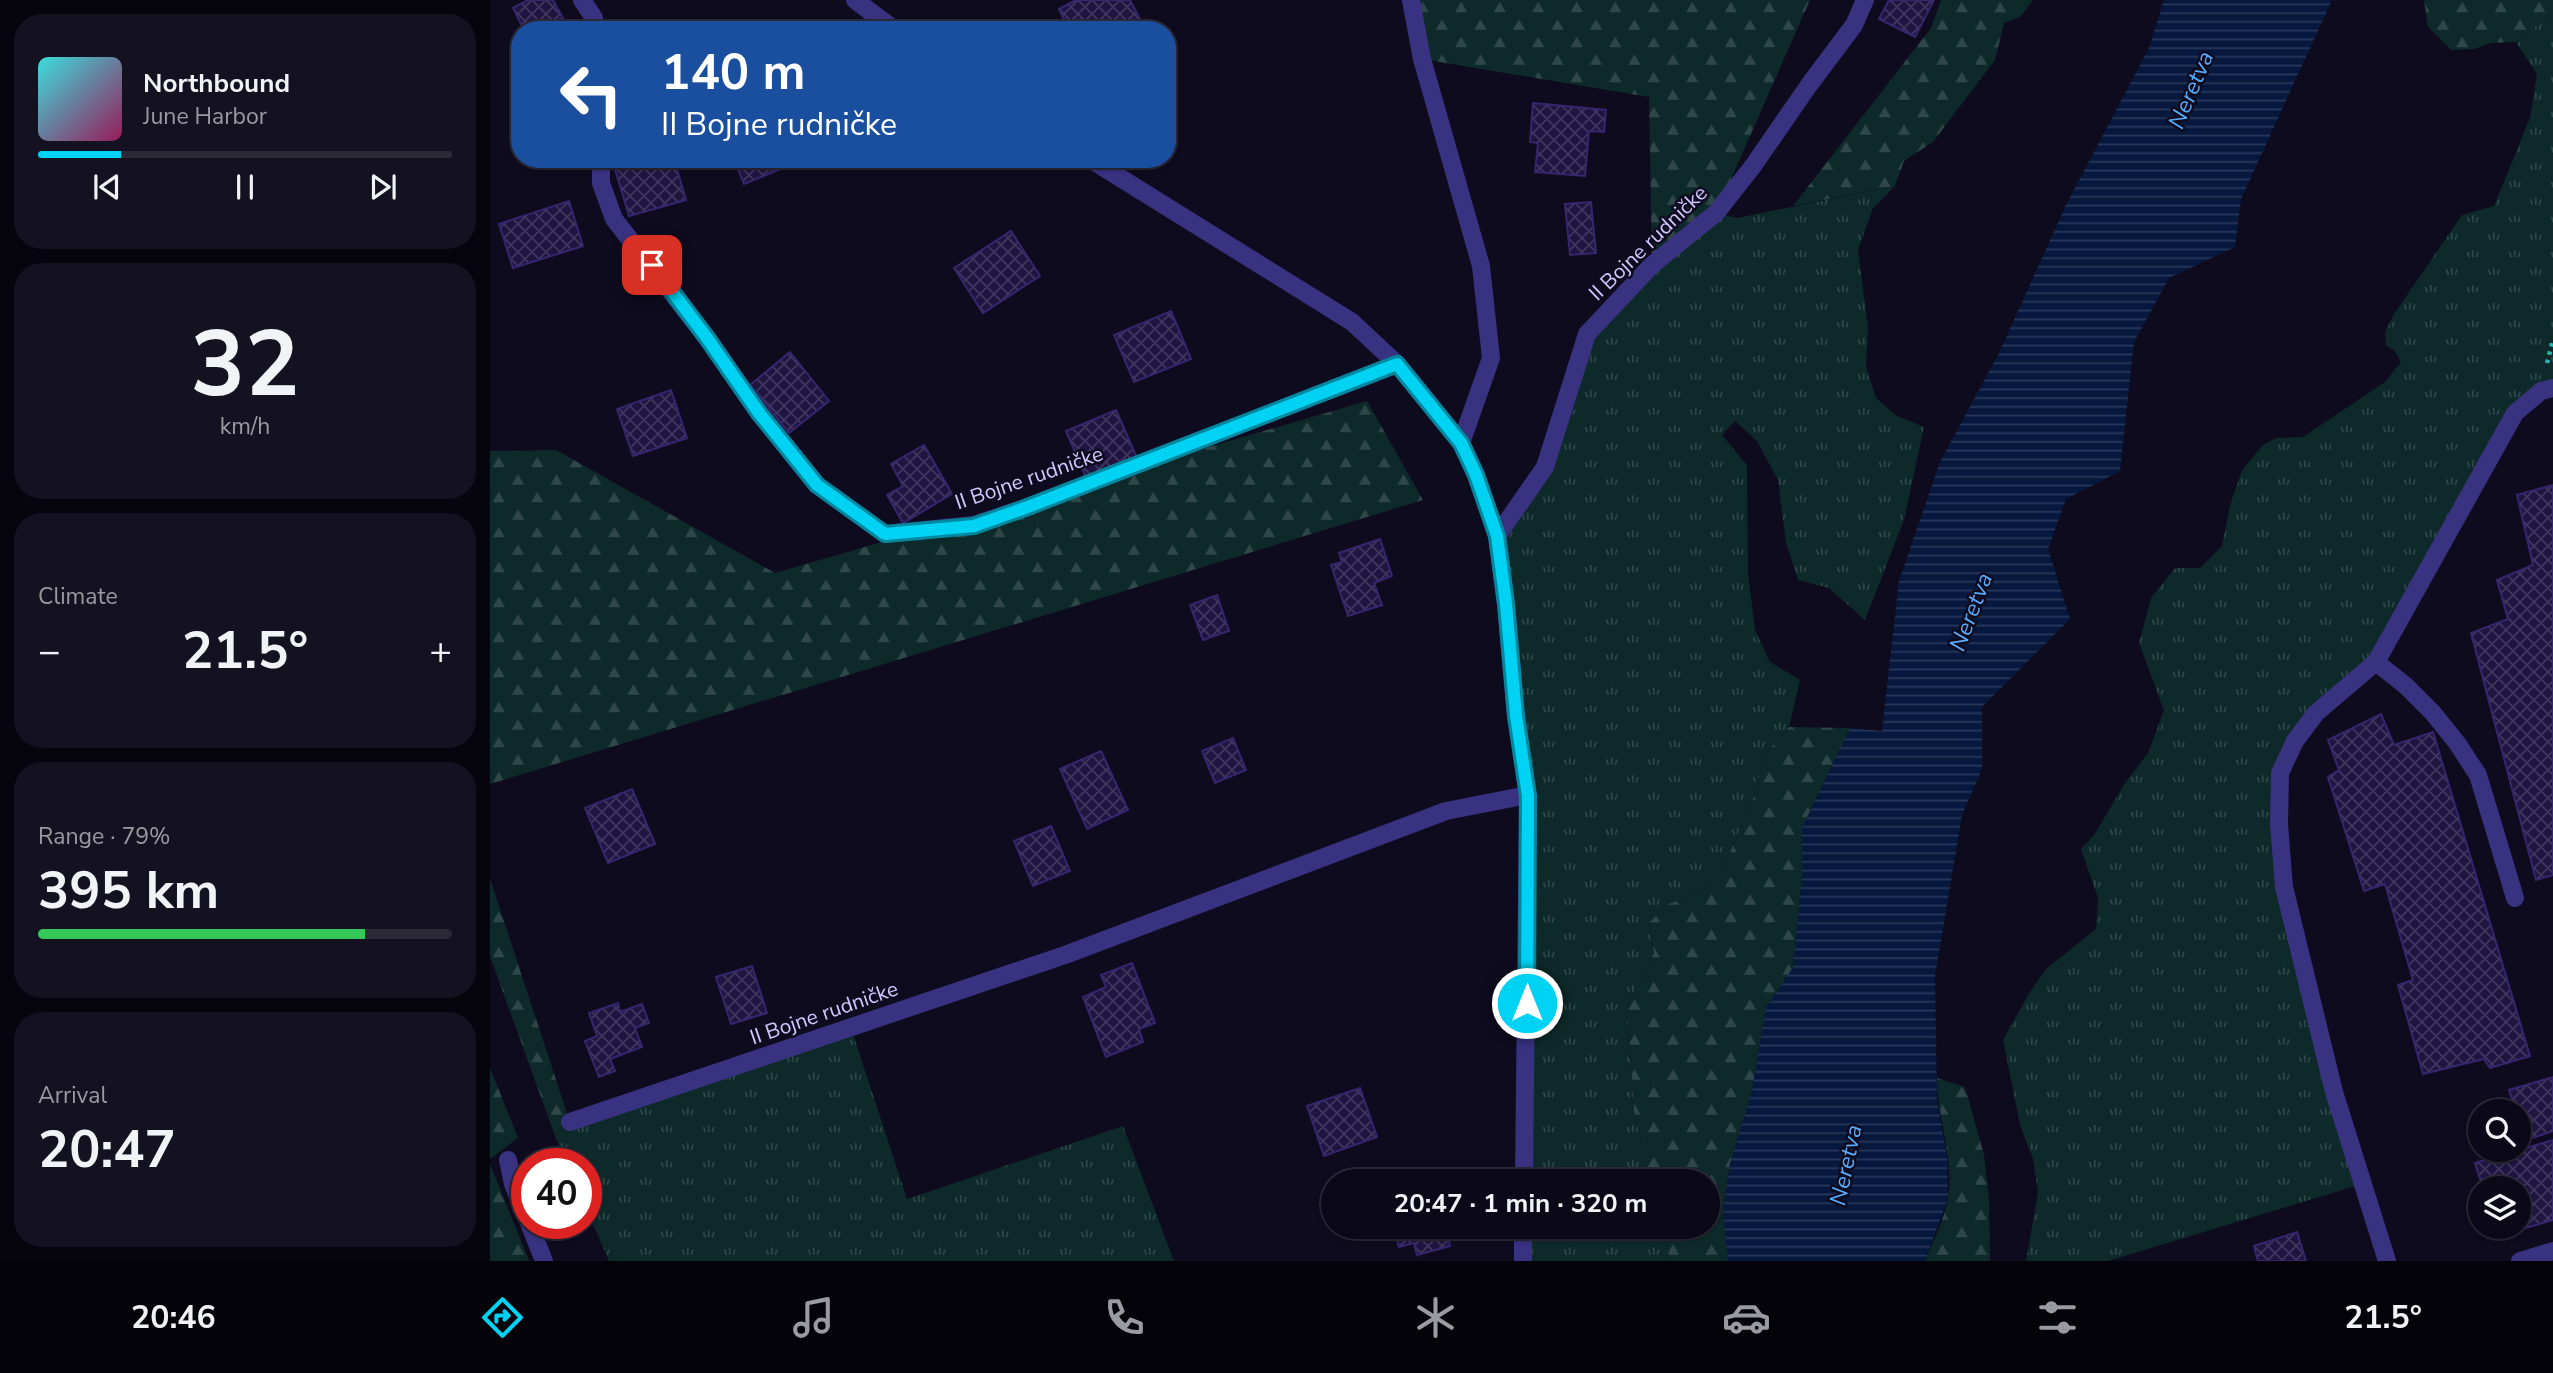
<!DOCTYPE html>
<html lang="en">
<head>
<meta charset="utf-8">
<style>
  :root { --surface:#0b0817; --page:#141120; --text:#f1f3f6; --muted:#9a9aa1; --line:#2b2936; --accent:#00d2f3 }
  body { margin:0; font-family:"Nunito Sans",sans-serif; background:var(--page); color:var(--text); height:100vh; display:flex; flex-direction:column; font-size:26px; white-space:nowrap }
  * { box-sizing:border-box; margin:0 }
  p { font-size:23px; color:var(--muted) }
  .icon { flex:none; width:38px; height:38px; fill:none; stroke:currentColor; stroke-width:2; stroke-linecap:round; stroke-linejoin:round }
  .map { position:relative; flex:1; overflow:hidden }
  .drawer { display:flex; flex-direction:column; gap:14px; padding:14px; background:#06040d; width:490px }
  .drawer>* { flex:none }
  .guide { position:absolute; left:21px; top:21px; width:665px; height:147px; border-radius:28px; box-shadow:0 2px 5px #0004,0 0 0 2px var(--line); background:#1a4fa0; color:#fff; overflow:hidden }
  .fabs { position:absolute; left:1978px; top:1099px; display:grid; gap:14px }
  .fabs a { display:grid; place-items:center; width:63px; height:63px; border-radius:50%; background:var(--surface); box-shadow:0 2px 5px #0004,0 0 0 2px var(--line); font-size:35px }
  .speed { position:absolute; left:21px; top:1148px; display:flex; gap:14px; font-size:35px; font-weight:700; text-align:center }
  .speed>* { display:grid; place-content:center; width:91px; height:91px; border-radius:50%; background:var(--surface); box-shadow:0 2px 5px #0004,0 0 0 2px var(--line); line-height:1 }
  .speed .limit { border:10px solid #d22; background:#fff; color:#111 }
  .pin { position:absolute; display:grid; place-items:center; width:60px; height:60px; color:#fff; margin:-30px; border-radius:14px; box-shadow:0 4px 10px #0006 }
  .me { position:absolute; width:77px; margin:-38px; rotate:0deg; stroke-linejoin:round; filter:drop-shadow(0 0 5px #0008) }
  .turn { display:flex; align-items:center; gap:24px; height:147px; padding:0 35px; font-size:32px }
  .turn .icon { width:91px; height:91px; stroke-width:2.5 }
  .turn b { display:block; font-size:49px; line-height:60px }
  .big { font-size:52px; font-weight:700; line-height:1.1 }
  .drawer .card { flex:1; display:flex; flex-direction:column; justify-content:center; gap:10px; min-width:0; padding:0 24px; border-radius:28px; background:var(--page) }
  .drawer .dial { align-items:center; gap:0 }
  .dial b { font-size:91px; line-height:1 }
  .song { display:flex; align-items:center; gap:21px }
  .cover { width:84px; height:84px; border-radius:10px; background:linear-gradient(135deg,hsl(180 70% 55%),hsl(330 70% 35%)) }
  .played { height:7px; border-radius:4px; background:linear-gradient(90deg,var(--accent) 20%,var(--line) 20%) }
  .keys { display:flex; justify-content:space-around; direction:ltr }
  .heat { display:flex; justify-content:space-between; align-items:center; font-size:38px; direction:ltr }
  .charge { height:10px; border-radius:5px; background:linear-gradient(90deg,#34c759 79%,var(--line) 0) }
  .trip { position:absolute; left:831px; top:1169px; width:399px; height:70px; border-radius:35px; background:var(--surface); box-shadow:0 2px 5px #0004,0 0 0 2px var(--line); font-weight:700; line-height:70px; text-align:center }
  .dock { display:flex; height:112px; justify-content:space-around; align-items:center; background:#040309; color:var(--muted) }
  .dock .icon { width:49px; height:49px }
  .dock .selected { color:var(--accent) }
  .dock b { font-size:32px; color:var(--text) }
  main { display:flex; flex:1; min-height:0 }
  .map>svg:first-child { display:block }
  .grass { fill:url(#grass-tufts) }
  .forest { fill:url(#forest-firs) }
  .water { fill:url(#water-rules) }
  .building { fill:url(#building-cross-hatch); stroke:#37266f; stroke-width:2 }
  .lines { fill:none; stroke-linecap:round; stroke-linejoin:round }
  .path { stroke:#25b7b3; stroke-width:4.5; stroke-dasharray:3.5 5; stroke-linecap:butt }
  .minor { stroke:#383281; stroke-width:18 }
  .route-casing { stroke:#00889e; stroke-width:18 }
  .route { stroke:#00d2f3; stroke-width:12 }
  .labels { text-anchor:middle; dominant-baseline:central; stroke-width:5; stroke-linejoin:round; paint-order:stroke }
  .street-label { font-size:21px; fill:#d1c8ff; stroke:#0f0b1f }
  .water-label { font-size:23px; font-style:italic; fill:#56abff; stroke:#0f0b1f }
</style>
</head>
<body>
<main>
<section class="drawer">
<div class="card">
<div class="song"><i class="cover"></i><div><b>Northbound</b><p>June Harbor</p></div></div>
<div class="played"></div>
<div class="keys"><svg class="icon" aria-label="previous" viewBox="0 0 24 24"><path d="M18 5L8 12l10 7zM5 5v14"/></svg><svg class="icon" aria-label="pause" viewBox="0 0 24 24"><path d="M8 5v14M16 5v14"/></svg><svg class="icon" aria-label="next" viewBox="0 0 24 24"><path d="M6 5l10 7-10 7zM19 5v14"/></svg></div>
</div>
<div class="card dial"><b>32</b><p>km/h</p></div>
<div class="card"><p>Climate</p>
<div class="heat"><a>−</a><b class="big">21.5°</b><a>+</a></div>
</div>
<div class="card"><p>Range · 79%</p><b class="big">395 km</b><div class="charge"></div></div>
<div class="card"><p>Arrival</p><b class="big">20:47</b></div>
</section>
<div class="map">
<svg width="2063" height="1261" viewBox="0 0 2063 1261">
  <defs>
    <pattern id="grass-tufts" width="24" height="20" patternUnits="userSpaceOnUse" patternTransform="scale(1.75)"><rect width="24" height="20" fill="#0d2929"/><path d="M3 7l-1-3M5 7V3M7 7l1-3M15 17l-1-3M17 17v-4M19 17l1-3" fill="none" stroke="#2f4749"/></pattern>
    <pattern id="forest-firs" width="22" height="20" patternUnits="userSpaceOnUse" patternTransform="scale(1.75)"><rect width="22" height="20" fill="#0d2929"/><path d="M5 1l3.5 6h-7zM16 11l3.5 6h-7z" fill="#2f4749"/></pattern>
    <pattern id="water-rules" width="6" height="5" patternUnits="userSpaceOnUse" patternTransform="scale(1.75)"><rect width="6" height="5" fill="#06183d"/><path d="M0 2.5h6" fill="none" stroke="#29385a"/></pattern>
    <pattern id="building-cross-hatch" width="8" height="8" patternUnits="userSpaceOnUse" patternTransform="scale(1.75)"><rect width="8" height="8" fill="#201541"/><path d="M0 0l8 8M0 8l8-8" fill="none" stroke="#3f365e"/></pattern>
  </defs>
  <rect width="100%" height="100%" fill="#0f0b1f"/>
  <g class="grass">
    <path d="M2063 12V388L2025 413 1907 628 1826 713 1790 773 1794 887 1872 1184 1618 1261H1536L1548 1192 1543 1159 1530 1125 1513 1040 1538 995 1556 969 1606 929 1608 898 1591 849 1604 835 1635 783 1658 753 1674 710 1649 643 1661 598 1685 568H1710L1732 546 1740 505 1752 470 1773 445 1786 438 1813 437 1895 382 1911 362 1904 350 1896 346 1895 332 1904 314 1972 215 2004 206 2040 118 2047 74 2026 42Z"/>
    <path d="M1405 186 1383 208 1368 250 1378 328 1376 367 1386 398 1407 416 1434 427 1414 520 1375 620 1339 588 1308 580 1296 543 1288 480 1267 441 1245 421 1232 435 1257 465 1258 573 1265 630 1280 662 1310 680 1299 727 1274 756 1264 796 1233 869 1202 896 1178 904 1159 923 1164 953 1137 1006 1144 1111 1161 1181H1034L1038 795 1007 536 1055 467 1097 334 1226 213 1247 218Z"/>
    <path d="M361 1028 417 1199 633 1126 684 1261H119L96 1208V1164H77L65 1136 80 1122Z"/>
    <path d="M1033 1227H1174L1180 1261H1033Z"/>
  </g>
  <g class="forest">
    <path d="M921 0H1320L1226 213 1162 265 1159 97 932 59Z"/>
    <path d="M1451 0H1543L1530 17 1514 23 1505 60 1443 142 1414 161 1405 186 1303 206 1441 28Z"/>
    <path d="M1934 0H2063V12L2026 42 2001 43 1984 49 1961 50 1938 27Z"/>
    <path d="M877 401 933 500 0 784V451L66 450 285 573Z"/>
    <path d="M1299 727 1360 728 1312 828V877L1303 968 1276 1008 1262 1091 1240 1164 1233 1212 1238 1261H1180L1174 1227H1218V1181H1161L1144 1111 1137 1006 1164 953 1159 923 1178 904 1202 896 1233 869 1264 796 1274 756Z"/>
    <path d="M0 879 80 1122 65 1136 0 956Z"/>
    <path d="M0 1068 28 1138 0 1159Z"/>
    <path d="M1447 1078 1475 1087 1494 1155 1499 1199 1500 1261H1435C1443 1241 1454 1220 1458 1199 1465 1162 1447 1117 1447 1078Z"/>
    <path d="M0 1164 39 1261H0Z"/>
  </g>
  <path class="water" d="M1674 0H1842L1751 199 1745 247 1679 278 1644 342 1630 471 1576 499 1558 549 1580 619 1492 707V769L1472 815 1445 976 1447 1100 1457 1157 1458 1198 1435 1261H1238L1233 1212 1240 1164 1262 1091 1276 1008 1303 968 1312 877V828L1360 728 1392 731 1409 581 1450 462 1509 353 1576 205 1659 48Z"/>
  <g class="building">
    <path d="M38 0H63L73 18 51 30H34L23 8Z"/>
    <path d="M586 0H640L653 25 643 30H579L569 9Z"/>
    <path d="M1399 0H1444L1425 37 1389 19Z"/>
    <path d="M1043 103 1116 110 1114 132 1099 131 1095 176 1045 172 1048 143 1040 142Z"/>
    <path d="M122 159H184L196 200 139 216Z"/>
    <path d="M244 159H289L293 168 254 184Z"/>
    <path d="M79 201 93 246 23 268 9 224Z"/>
    <path d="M1101 202 1106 253 1080 255 1075 204Z"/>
    <path d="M521 231 550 276 493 313 464 268Z"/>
    <path d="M681 311 701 359 644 382 624 335Z"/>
    <path d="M300 352 339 401 299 433 260 385Z"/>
    <path d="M181 390 197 438 143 456 127 409Z"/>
    <path d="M626 410 647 458 597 480 576 431Z"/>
    <path d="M434 445 462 494 413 523 397 495 413 486 401 464Z"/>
    <path d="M2063 485V875L2046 880 1981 633 2018 619 2007 580 2043 565 2027 495Z"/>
    <path d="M890 539 902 576 884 583 892 605 858 616 841 565 852 562 849 553Z"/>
    <path d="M727 595 739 631 713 640 700 605Z"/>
    <path d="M1891 714 1904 745 1943 732 2040 1056 2000 1068 1994 1059 1933 1074 1908 985 1923 980 1895 884 1874 891 1838 777 1849 770 1838 740Z"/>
    <path d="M743 738 756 770 725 783 712 751Z"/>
    <path d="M611 751 638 810 597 829 570 769Z"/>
    <path d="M142 789 165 844 118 863 95 808Z"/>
    <path d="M561 826 580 871 543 886 524 841Z"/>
    <path d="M642 963 665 1023 649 1029 653 1042 616 1057 593 997 616 987 611 975Z"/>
    <path d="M262 966 277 1013 241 1024 226 977Z"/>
    <path d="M128 1003 130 1012 152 1004 159 1023 145 1028 152 1047 120 1059 125 1071 109 1077 95 1041 107 1036 99 1013Z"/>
    <path d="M2063 1077V1131L2037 1140 2019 1090Z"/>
    <path d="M870 1088 887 1137 834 1156 817 1106Z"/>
    <path d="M2063 1140V1220L2008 1236 2005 1227H2028V1188H1993L1985 1163Z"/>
    <path d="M903 1227H977L957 1233 960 1246 927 1255 924 1243 909 1247Z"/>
    <path d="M1807 1232 1816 1261H1768L1764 1246Z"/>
  </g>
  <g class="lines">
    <path class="path" d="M2057 363 2063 340"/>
    <g class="minor">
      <path d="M92 0 104 18 105 30"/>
      <path d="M365 0 405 30"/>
      <path d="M921 0 932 59 991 266 1001 358 971 443"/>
      <path d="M111 159V183L124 219 217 338 269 413 327 485 395 534 484 525 535 508 907 364"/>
      <path d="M600 159 862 322 907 364 971 443 986 475 1007 536 1016 604 1026 717 1038 795 1034 1181"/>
      <path d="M1007 536 1055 467 1097 334 1162 265 1226 213 1263 166 1319 85 1364 25 1375 0"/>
      <path d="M1886 662 1916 686 1943 713 1967 743 1988 775 2025 898"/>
      <path d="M80 1122 575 955 956 811 1038 795"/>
      <path d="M18 1160 23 1184 37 1218"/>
      <path d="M39 1223 54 1261"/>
      <path d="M1033 1261V1227"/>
      <path d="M1897 1261 1844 1092 1794 887 1789 824 1790 773 1805 741 1826 713 1886 662 2025 413 2051 391 2063 388"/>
      <path d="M2030 1261 2063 1251"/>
    </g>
  </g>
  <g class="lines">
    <g class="route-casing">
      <path id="route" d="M162 265 217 338 269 413 327 485 395 534 484 526 535 508 907 364 971 443 986 475 1007 536 1016 604 1026 716 1038 796 1037 1003"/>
    </g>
    <use href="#route" class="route"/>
  </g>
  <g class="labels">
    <g class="street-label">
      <text transform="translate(1158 243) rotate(-44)">II Bojne rudničke</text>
      <text transform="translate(539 478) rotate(-19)">II Bojne rudničke</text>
      <text transform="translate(334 1013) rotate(-19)">II Bojne rudničke</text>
    </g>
    <g class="water-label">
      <text transform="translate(1701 90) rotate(-67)">Neretva</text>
      <text transform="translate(1481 612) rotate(-69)">Neretva</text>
      <text transform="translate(1356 1165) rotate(-78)">Neretva</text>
    </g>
  </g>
</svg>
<div class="fabs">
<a><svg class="icon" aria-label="search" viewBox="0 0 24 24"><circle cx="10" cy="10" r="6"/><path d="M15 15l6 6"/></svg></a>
<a><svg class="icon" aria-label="layers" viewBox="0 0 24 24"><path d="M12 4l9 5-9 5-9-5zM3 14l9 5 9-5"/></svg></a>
</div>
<div class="speed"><div class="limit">40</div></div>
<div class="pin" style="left:162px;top:265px;background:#d93025"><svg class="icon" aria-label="arrive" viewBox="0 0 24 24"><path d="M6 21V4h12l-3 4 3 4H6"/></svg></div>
<svg class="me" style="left:1037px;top:1003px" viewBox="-20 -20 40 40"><circle r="17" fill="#00d2f3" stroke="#fff" stroke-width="3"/><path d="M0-11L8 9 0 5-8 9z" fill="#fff"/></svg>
<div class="trip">20:47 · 1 min · 320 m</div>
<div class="guide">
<div class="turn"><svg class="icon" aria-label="left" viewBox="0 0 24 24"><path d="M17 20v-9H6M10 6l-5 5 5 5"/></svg><div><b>140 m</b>II Bojne rudničke</div></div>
</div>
</div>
</main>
<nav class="dock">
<b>20:46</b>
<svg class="icon selected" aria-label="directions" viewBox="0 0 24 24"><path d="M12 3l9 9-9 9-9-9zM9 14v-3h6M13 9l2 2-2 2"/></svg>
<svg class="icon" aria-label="music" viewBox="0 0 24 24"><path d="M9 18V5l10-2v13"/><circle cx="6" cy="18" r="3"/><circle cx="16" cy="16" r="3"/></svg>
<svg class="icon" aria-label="phone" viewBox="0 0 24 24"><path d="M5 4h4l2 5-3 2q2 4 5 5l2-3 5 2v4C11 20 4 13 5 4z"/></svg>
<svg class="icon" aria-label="climate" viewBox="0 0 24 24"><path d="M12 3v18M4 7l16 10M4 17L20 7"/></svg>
<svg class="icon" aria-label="car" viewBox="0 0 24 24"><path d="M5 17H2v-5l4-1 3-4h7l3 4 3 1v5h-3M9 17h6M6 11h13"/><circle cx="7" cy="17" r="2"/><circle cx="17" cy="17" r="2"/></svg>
<svg class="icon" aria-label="filters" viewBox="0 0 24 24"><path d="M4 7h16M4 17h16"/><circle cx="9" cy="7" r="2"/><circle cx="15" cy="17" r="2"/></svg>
<b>21.5°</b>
</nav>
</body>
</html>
